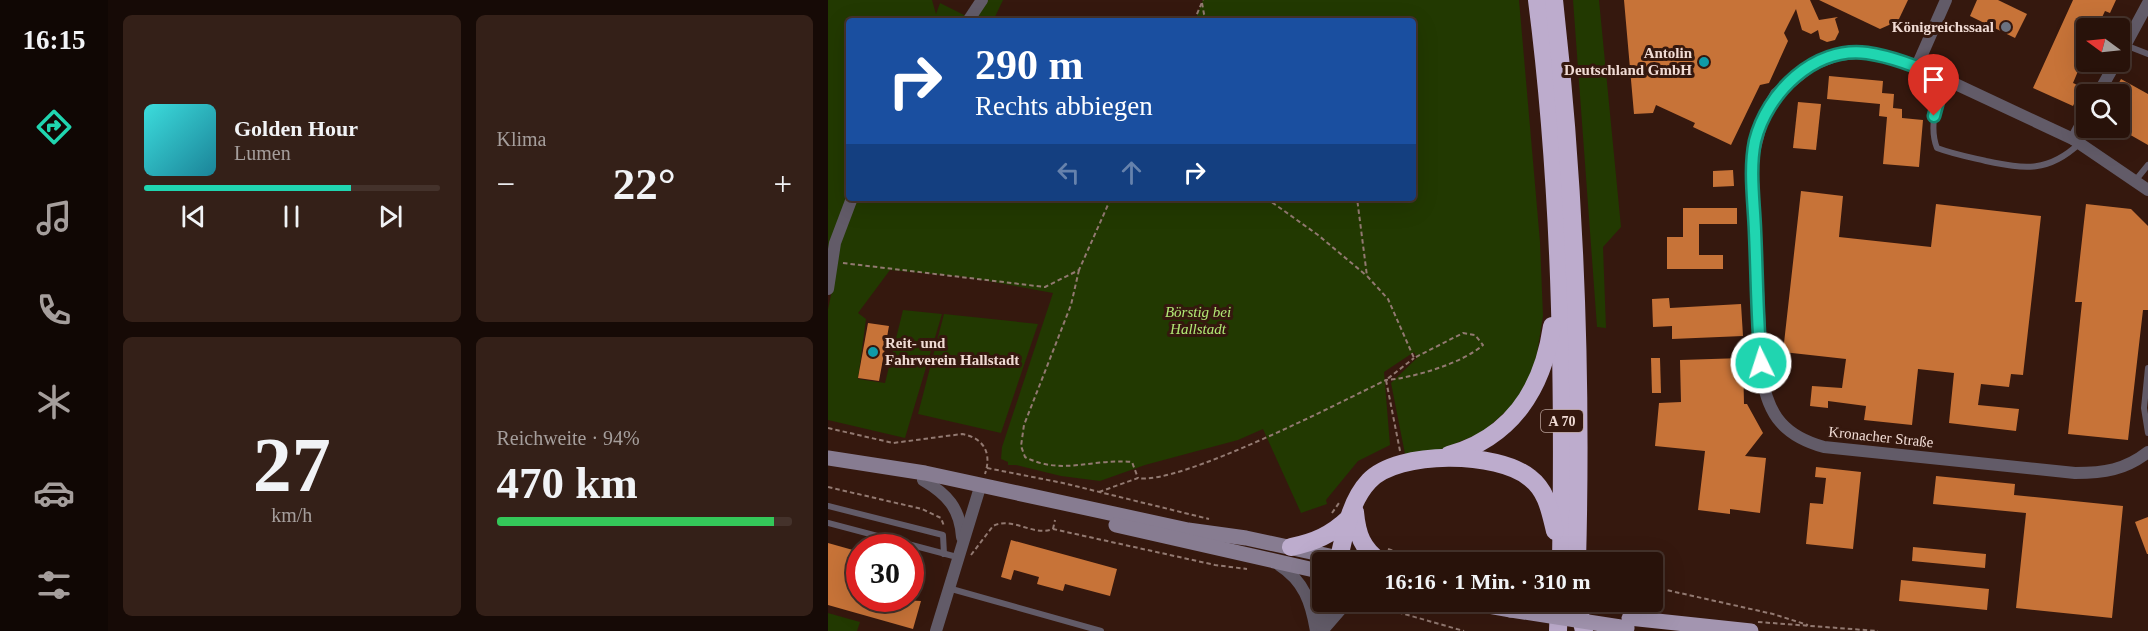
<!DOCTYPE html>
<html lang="de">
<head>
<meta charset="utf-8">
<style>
  :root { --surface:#28120a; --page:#342018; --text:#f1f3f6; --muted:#a59e9c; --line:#44322b; --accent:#20d5b0 }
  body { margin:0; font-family:"Times New Roman",serif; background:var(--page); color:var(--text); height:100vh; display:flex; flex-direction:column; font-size:22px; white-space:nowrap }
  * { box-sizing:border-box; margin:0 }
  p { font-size:20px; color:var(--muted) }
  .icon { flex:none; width:33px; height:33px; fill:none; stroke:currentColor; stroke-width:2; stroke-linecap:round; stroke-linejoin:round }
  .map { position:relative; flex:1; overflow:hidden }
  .side { display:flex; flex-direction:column; gap:15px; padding:15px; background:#160a06; width:720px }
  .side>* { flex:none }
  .top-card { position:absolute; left:18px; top:18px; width:570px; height:183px; border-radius:6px; box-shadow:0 6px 24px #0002,0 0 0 2px var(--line); background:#1a4fa0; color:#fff; overflow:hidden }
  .needle { width:39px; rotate:285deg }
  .controls { position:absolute; left:1248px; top:18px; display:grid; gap:12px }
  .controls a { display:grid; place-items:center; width:54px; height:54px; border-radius:6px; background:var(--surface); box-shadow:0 6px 24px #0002,0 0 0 2px var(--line); font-size:30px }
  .speed { position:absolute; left:18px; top:534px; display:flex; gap:12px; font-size:30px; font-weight:700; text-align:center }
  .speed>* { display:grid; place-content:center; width:78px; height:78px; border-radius:50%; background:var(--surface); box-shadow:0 6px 24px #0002,0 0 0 2px var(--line); line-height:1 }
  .speed .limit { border:9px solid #d22; background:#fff; color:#111 }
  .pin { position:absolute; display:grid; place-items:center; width:51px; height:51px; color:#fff; margin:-62px -26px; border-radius:50% 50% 50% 0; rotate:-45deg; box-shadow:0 0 6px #0007 }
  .pin .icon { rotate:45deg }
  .me { position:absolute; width:66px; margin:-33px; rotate:356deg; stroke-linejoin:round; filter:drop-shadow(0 0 4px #0008) }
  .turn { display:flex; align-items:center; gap:21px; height:126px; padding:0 30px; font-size:27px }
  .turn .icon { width:78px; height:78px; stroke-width:2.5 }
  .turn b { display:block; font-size:42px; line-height:51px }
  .lanes { display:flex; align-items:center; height:57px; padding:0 30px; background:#0003; justify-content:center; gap:30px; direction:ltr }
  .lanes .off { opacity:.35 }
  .big { font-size:45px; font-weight:600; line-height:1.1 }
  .side .tile { flex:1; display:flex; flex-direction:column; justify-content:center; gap:9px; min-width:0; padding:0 21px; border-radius:9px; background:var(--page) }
  .side .dial { align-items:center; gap:0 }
  .dial b { font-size:78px; line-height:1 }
  .song { display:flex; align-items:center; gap:18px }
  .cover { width:72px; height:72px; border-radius:9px; background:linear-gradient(135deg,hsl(180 70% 55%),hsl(190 70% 35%)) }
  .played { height:6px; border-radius:3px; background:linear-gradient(90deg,var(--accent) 70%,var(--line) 70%) }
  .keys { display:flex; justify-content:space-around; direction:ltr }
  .heat { display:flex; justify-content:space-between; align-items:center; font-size:33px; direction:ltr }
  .charge { height:9px; border-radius:4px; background:linear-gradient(90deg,#34c759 94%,var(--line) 0) }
  .side .tiles { flex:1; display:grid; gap:15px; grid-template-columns:repeat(2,1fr) }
  .trip { position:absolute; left:484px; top:552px; width:351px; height:60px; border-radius:6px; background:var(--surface); box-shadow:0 6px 24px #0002,0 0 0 2px var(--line); font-weight:600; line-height:60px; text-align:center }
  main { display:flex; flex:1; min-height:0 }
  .tabs { display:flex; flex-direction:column; width:108px; justify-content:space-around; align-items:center; background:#100704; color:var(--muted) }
  .tabs .icon { width:42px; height:42px }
  .tabs .active { color:var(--accent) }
  .tabs b { font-size:27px; color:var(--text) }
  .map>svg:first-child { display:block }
  .green { fill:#223901 }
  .building { fill:#c77338 }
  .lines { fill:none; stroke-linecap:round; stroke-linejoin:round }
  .path { stroke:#927971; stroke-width:2; stroke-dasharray:4.5 3; stroke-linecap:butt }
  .service { stroke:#625b68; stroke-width:6 }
  .minor { stroke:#625b68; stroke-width:12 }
  .secondary { stroke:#877c91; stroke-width:15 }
  .primary { stroke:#a395b0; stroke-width:15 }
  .motorway { stroke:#bdaccd; stroke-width:18 }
  .path-bridge { stroke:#927971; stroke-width:2; stroke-dasharray:4.5 3; stroke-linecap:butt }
  .primary-bridge { stroke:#a395b0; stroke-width:15 }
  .route-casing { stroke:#158a72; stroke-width:15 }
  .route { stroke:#20d5b0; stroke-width:10 }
  .worship-dot { fill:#6b7280; stroke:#35180e; stroke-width:2 }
  .culture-dot { fill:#0f9aa8; stroke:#35180e; stroke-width:2 }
  .labels { text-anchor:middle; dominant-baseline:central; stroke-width:6; stroke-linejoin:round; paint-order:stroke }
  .shield { fill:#35180e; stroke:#b8a099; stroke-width:1.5 }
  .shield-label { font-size:14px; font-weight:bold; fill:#f0dbd4 }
  .poi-label { font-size:15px; font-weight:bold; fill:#f0dbd4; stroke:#35180e; text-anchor:end }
  .park-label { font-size:15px; font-style:italic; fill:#b2ea76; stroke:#35180e }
  .street-label { font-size:15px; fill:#f0dbd4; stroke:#35180e }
</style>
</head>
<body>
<main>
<nav class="tabs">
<b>16:15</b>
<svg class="icon active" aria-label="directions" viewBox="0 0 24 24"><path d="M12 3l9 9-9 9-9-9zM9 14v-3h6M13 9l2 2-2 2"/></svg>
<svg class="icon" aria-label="music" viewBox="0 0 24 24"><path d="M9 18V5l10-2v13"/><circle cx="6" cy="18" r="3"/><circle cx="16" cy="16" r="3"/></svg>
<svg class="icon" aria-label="phone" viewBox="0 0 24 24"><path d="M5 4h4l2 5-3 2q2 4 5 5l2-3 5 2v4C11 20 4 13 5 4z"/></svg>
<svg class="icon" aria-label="climate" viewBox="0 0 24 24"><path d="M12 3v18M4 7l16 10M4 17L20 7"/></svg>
<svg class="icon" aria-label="car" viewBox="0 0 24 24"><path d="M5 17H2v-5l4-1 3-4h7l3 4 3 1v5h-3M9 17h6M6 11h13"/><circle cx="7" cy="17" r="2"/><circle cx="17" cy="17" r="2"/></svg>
<svg class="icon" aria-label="filters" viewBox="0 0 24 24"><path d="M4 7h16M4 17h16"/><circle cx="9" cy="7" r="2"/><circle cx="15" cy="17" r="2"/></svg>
</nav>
<section class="side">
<div class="tiles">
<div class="tile">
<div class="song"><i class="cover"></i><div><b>Golden Hour</b><p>Lumen</p></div></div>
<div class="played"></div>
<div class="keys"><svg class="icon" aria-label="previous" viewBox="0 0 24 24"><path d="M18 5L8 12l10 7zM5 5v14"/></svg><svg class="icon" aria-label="pause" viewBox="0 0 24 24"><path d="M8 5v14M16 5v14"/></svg><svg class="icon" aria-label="next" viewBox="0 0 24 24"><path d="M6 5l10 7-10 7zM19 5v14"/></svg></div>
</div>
<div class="tile"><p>Klima</p>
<div class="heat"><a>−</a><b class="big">22°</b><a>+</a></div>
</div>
<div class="tile dial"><b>27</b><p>km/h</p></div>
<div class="tile"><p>Reichweite · 94%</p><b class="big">470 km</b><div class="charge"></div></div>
</div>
</section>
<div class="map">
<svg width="1320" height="631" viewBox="0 0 1320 631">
  <rect width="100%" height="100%" fill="#35180e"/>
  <g class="green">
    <path d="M0 0H104L108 14 112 3 146 20 160 0H175L165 21H21V198H585V21H367L375 0H691L712 242 715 316 707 366 687 403 655 432 612 450 577 454 563 383 589 358 586 352 556 372 562 445 530 461 498 500 499 504 473 513 435 429 410 440 317 465 272 481 233 476 188 465H180V462L173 459 174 447 225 293 138 277 62 270 30 313 38 319 30 379 57 383 75 310 114 314 77 438 0 420V309L9 267 0 258Z"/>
    <path d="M745 0H771L793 227 775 247 778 328 769 327Z"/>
    <path d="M116 314 210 324 173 433 90 414Z"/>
    <path d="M0 613 32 622 29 631H0Z"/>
  </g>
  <g class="building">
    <path d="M796 0H982L991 20 1010 17 1007 19 1011 32 1007 40 999 42 992 39 990 30 983 34 974 30 968 9 956 33 960 41 941 83 932 85 903 145 865 127 867 123 828 105 825 113 806 114Z"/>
    <path d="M991 0H1080L1070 21 1052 29Z"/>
    <path d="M1149 0H1170L1199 14 1187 38 1142 16Z"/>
    <path d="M1245 0H1288L1282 13 1277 11 1269 28H1258V52L1245 83 1254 87 1245 106 1205 88Z"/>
    <path d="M1001 76 1055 81 1054 93 1066 94 1065 108 1074 109V118L1095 120 1091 167 1055 164 1059 117 1051 116 1052 104 999 99Z"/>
    <path d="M1293 79 1320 94V145L1292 129V94H1285Z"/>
    <path d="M970 102 993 104 988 150 965 148Z"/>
    <path d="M905 170 906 186 885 187V171Z"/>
    <path d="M973 191 1015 196 1011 237 1103 247 1108 204 1213 216 1195 375 1183 374 1181 387 1153 384 1150 405 1191 409 1188 431 1121 423 1126 373 1090 369 1084 425 1036 420 1038 406 1000 401V408L982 406 984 386 1014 388 1018 359 955 352Z"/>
    <path d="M1258 204 1303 209 1320 226V310H1315L1300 440 1240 434 1254 302H1247Z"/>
    <path d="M855 208H909V224H871V255H895V269H839V237H855Z"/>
    <path d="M841 298 842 308 913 304 915 336 844 339V326L825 327 824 299Z"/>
    <path d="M40 323 61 326 51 381 30 378Z"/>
    <path d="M823 358H832L833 393H824Z"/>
    <path d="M915 358 916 404H919L935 433 917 456 938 458 932 513 902 509V514L870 510 877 451 827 446 831 403 853 402 852 360Z"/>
    <path d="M988 467 1033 472 1025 549 978 544 982 503 995 504 998 478 987 477Z"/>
    <path d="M1108 476 1187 484 1186 495 1295 506 1284 618 1188 608 1198 513 1105 504Z"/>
    <path d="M1320 517V554H1319L1307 522Z"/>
    <path d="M183 540 289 569 282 596 237 584 235 591 209 584 211 577 186 570 183 580 173 577Z"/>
    <path d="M0 543 32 552V598L93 601 85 629 0 605Z"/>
    <path d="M1085 547 1158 554 1157 568 1084 561Z"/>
    <path d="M1073 580 1161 589 1159 610 1071 601Z"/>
  </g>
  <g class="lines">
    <g class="path">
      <path d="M374 3 376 14 381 21"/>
      <path d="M366 21 375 0"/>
      <path d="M438 198 490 235 539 276"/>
      <path d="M15 263 217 287 251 270 283 198"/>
      <path d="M251 270 243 305 196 425 193 446 197 457C234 476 265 458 304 462L310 478"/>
      <path d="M0 428 65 443 134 434C156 438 164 453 157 474"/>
      <path d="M572 451 558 380 586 358"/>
      <path d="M159 468 235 483 381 519"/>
      <path d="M0 487 94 509 113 518 116 526"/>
      <path d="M271 492 310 478C350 486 515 401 558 380 585 378 635 363 655 345L647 335 635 333 586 358 560 299 539 276 529 198"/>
      <path d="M504 513 511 503"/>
      <path d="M225 529 227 520"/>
      <path d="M560 549 597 562"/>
      <path d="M143 555 165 526C184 516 206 537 225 529L387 565 419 569"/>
      <path d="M484 584 495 588"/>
      <path d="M825 587 945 614 980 625"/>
      <path d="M534 602 636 631"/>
      <path d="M580 602 628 609"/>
      <path d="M786 602 803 604 802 607"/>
      <path d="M774 611 775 602"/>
      <path d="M930 622 1050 631"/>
    </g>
    <g class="service">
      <path d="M1297 45 1320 54"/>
      <path d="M1116 79C1110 101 1100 125 1109 148 1125 154 1141 157 1158 161 1197 169 1220 173 1252 143"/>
      <path d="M1307 181 1320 165"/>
      <path d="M1320 368 1316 408 1320 433"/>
      <path d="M0 506 115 535 116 554"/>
      <path d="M0 523 129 557"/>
      <path d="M120 588 273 631"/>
    </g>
    <g class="minor">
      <path d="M140 21 154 0"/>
      <path d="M1292 55 1320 3"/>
      <path d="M1089 66 1118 0"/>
      <path d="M1270 94 1288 62"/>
      <path d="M1245 139 1258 115"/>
      <path d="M1320 190 1245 139 1089 66 1037 52 1010 55 984 65 948 94 935 117 924 160 934 376C940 416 957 436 996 447L1247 473C1276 473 1297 470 1320 452"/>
      <path d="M0 289 7 243 24 198"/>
      <path d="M95 480C119 494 132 508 134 537"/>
      <path d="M451 565C476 581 483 602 488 631"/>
      <path d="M491 629 500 602"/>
      <path d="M108 631 153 484"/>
      <path d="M494 631 513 609 523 602"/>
    </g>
    <g class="secondary">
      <path d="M0 458 97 473 360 530 418 538 511 558"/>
      <path d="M288 525 495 572"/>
    </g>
    <g class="primary">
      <path d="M510 562 511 558 532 562"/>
      <path d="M638 602 683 610"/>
      <path d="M801 618 923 631"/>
    </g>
    <g class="motorway">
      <path d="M709 0C733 187 736 375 733 562"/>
      <path d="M726 0C747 187 754 375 749 562"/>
      <path d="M621 455C684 437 715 388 724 326"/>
      <path d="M527 512C529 534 534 549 553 562"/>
      <path d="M463 547C487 542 503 535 521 518"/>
      <path d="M511 558C517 532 522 501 541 481 570 450 670 451 702 478 719 491 722 511 727 531"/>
      <path d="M749 602 756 631"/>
      <path d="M730 631 731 602"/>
    </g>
    <path class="path-bridge" d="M735 602 799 610"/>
    <path class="primary-bridge" d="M683 610 799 628"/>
  </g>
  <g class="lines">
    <g class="route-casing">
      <path id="route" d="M933 363C929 319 929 275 927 231 926 202 921 170 927 141 939 93 986 46 1039 53 1066 57 1091 67 1116 79L1106 116"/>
    </g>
    <use href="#route" class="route"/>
  </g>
  <circle class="worship-dot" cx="1178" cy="27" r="6"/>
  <g class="culture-dot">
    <circle cx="876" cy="62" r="6"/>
    <circle cx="45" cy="352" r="6"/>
  </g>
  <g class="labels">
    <rect class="shield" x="713" y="410" width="42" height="22" rx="4.5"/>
    <g class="shield-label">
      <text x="734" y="421">A 70</text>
    </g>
    <g class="poi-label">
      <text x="1166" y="27">Königreichssaal</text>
      <text x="864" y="53">Antolin<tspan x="864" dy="17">Deutschland GmbH</tspan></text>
      <text x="57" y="343" text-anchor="start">Reit- und<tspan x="57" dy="17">Fahrverein Hallstadt</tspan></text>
    </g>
    <g class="park-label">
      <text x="370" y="312">Börstig bei<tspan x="370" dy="17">Hallstadt</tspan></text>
    </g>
    <g class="street-label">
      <text transform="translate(1053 437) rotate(6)">Kronacher Straße</text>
    </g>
  </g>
</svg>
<div class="controls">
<a><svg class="needle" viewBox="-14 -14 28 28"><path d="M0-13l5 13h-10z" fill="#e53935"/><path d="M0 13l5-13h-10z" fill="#a59e9c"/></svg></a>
<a><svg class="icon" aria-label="search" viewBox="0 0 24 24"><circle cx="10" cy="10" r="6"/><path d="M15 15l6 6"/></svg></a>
</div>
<div class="speed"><div class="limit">30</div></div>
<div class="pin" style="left:1106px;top:116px;background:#d93025"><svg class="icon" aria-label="arrive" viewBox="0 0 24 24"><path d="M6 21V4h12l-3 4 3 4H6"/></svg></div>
<svg class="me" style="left:933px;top:363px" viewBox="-20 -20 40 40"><circle r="17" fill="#20d5b0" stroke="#fff" stroke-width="3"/><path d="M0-11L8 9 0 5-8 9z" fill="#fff"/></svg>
<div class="trip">16:16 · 1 Min. · 310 m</div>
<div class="top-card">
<div class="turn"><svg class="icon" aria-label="right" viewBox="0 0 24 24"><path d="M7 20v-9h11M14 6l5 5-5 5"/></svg><div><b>290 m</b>Rechts abbiegen</div></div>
<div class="lanes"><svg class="icon off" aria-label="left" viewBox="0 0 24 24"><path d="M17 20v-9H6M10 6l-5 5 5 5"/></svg><svg class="icon off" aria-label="ahead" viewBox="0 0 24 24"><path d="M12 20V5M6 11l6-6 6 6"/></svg><svg class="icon" aria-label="right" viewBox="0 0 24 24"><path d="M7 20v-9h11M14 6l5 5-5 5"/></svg></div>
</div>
</div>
</main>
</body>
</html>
